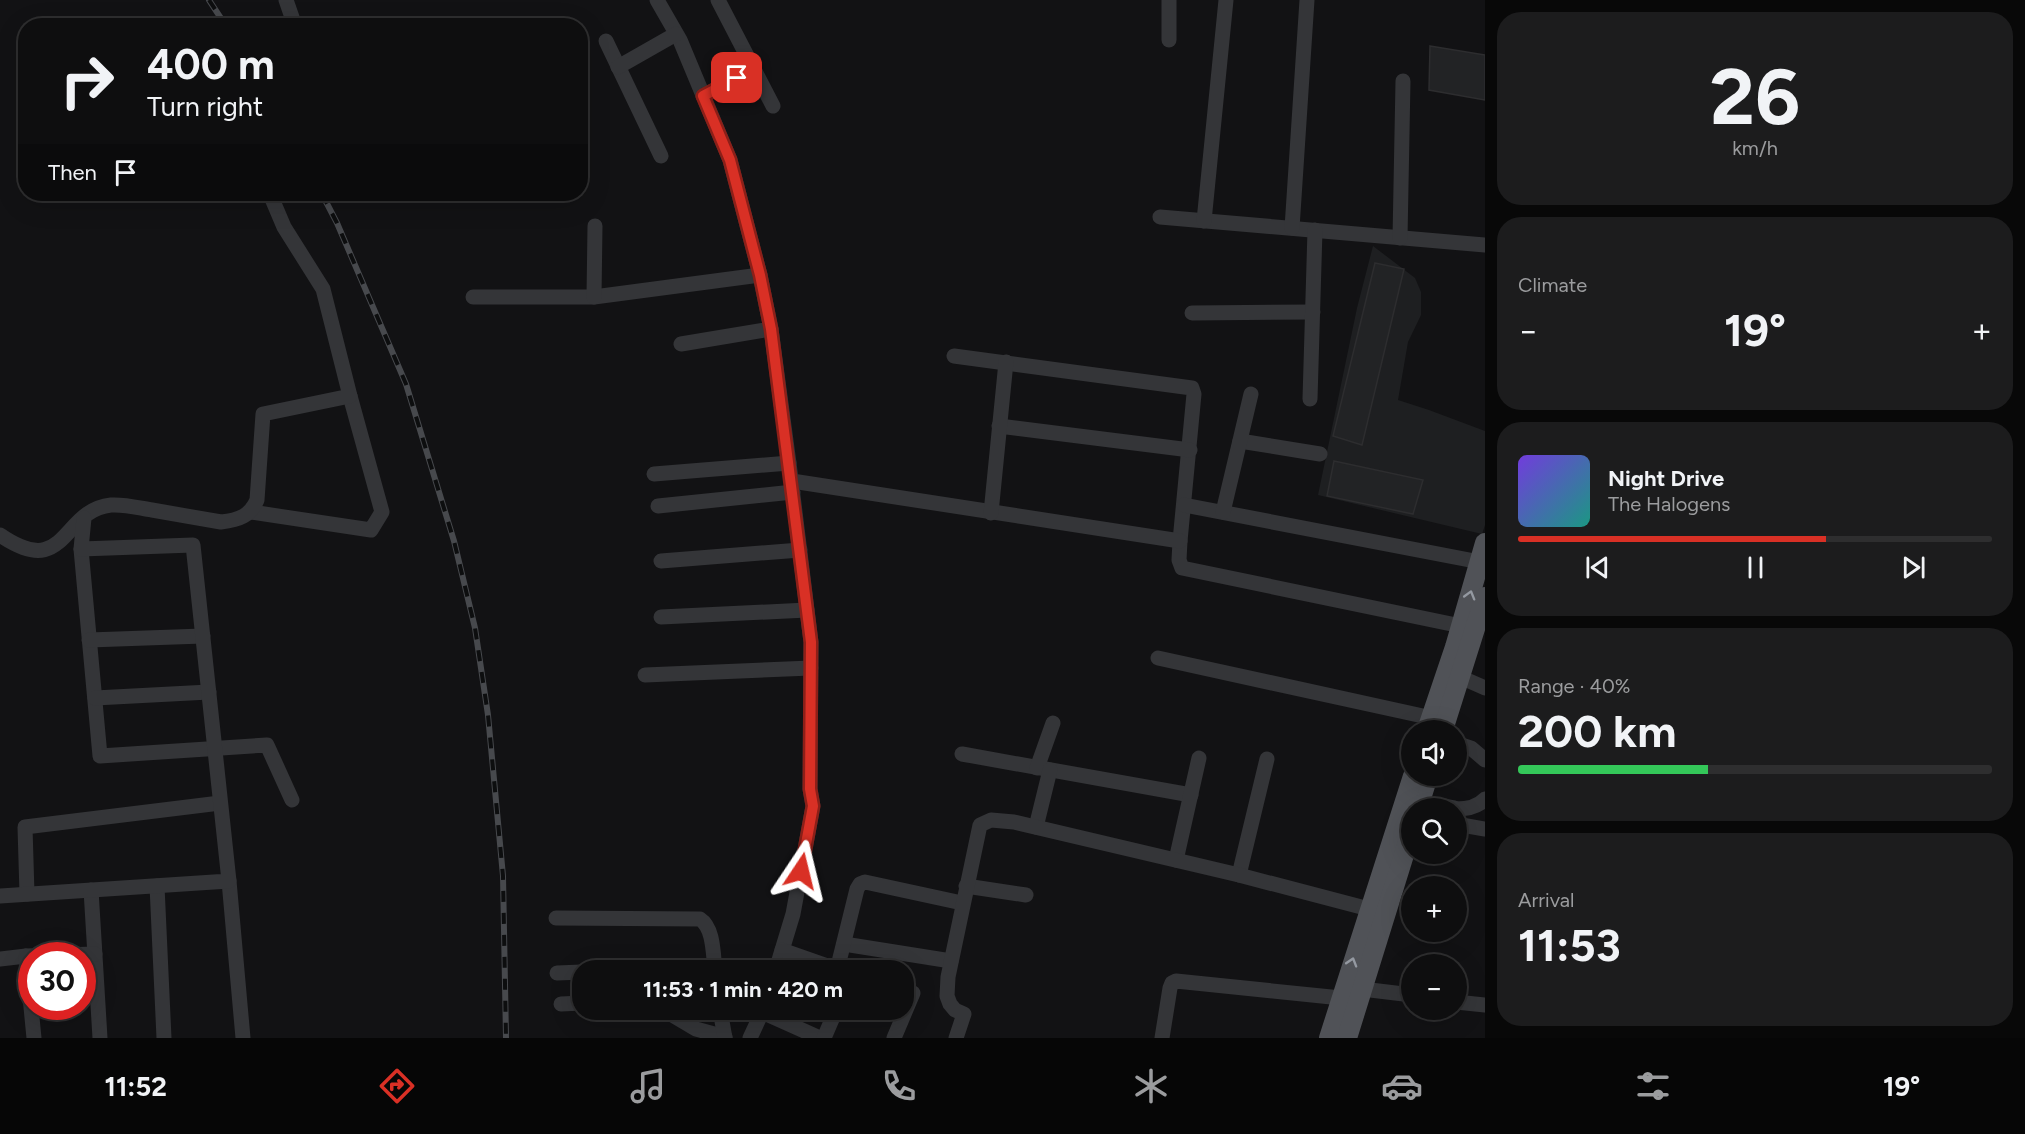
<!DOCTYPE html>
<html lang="en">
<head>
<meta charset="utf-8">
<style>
  :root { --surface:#0e0e0f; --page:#1c1c1d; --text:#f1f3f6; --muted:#9b9c9e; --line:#2e2e2f; --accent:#d93025 }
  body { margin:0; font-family:Figtree,sans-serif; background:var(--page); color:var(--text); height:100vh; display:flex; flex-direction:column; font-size:22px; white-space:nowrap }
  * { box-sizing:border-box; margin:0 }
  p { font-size:20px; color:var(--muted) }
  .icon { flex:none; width:33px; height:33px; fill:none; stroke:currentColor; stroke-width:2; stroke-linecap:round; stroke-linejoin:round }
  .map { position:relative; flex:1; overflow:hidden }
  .sheet { display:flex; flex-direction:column; gap:12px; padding:12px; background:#080808; width:540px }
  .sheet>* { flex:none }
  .banner { position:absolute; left:18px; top:18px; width:570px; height:183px; border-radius:24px; box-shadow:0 6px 24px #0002,0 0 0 2px var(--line); background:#0e0e0f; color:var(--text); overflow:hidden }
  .buttons { position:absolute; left:1401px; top:720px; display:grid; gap:12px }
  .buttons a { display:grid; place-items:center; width:66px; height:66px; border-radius:50%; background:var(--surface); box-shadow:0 6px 24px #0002,0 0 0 2px var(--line); font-size:30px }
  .speed { position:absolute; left:18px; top:942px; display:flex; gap:12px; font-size:30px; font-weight:700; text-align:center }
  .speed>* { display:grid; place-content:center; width:78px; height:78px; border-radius:50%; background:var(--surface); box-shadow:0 6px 24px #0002,0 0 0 2px var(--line); line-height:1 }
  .speed .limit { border:9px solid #d22; background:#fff; color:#111 }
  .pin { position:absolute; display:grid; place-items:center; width:51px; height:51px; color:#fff; margin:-26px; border-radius:12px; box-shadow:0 3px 9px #0006 }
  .me { position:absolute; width:66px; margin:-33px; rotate:10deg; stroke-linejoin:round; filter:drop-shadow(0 0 4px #0008) }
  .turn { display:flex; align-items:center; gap:21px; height:126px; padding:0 30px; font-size:27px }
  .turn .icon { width:78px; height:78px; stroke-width:2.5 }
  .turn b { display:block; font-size:42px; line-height:51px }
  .then { display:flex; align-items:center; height:57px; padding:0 30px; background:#0003; gap:12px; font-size:22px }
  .big { font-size:45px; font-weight:700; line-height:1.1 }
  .sheet .card { flex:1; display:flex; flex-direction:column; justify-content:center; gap:9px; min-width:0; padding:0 21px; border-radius:24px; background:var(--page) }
  .sheet .dial { align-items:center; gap:0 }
  .dial b { font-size:78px; line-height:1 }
  .song { display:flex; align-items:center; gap:18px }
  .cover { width:72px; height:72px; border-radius:9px; background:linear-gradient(135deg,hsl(260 70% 55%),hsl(170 70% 35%)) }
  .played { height:6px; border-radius:3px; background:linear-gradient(90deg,var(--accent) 65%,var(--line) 65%) }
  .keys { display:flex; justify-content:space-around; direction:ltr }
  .heat { display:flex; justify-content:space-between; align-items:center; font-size:33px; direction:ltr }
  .charge { height:9px; border-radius:4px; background:linear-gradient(90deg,#34c759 40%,var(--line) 0) }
  .trip { position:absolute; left:572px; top:960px; width:342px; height:60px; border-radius:24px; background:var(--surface); box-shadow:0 6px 24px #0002,0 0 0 2px var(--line); font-weight:700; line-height:60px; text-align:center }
  .menu { display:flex; height:96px; justify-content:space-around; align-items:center; background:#060606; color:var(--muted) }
  .menu .icon { width:42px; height:42px }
  .menu .on { color:var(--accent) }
  .menu b { font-size:27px; color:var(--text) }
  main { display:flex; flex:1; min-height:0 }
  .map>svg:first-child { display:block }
  .built { fill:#1e1f21 }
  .building { fill:#222325; stroke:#2d2d2f; stroke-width:1.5 }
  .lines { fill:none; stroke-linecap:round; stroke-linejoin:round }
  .minor { stroke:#343538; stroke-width:15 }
  .major { stroke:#505257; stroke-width:20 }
  .rail-casing { stroke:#47494d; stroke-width:6 }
  .rail { stroke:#0d0e0f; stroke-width:4; stroke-dasharray:11; stroke-linecap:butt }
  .oneway { stroke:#9499a1 }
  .route-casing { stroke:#8d1f18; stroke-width:15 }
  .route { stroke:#d93025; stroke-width:10 }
</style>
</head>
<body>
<main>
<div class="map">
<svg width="1485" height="1038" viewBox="0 0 1485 1038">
  <rect width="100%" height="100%" fill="#121214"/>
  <path class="built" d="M1373 246 1415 278 1421 292V315L1408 342 1398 400 1429 410 1485 431V525L1482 534 1318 495 1357 308Z"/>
  <g class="building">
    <path d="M1430 46 1485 55V100L1429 90Z"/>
    <path d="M1375 263 1404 269 1362 445 1333 436Z"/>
    <path d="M1334 461 1423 480 1413 514 1327 496Z"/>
  </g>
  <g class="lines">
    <g class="minor">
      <path d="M286 0 295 26"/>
      <path d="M657 0 680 40 730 160 760 275 771 329 789 463 811 642 810 789 813 806 793 914 776 970"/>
      <path d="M718 0 773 106"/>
      <path d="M1169 40V0"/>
      <path d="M606 41 661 156"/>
      <path d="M618 67 676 34"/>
      <path d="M703 96 754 69"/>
      <path d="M1160 217 1485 245"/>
      <path d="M1204 221 1226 0"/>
      <path d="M1292 228 1307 0"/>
      <path d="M1400 238 1403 81"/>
      <path d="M473 297H594L760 275"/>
      <path d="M594 297 595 226"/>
      <path d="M1192 313 1313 312"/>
      <path d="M681 344 771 329"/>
      <path d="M954 356 1192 388 1194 394 1180 541 1179 560 1182 568 1461 626"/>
      <path d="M1310 399 1315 230"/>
      <path d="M999 426 1190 450"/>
      <path d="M1240 441 1320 454"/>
      <path d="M654 474 789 463"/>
      <path d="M792 481 1180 541"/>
      <path d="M1184 505 1480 562"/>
      <path d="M658 506 793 492"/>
      <path d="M251 512 371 530 382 512 350 396"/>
      <path d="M1223 512 1251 394"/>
      <path d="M991 513 1006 362"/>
      <path d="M0 535C67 581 61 510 111 505 125 504 139 508 152 510 175 514 198 518 221 522 239 520 250 516 257 500L263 414 350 396 323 289 284 227 270 194"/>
      <path d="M81 549 100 756 267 745 292 800"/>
      <path d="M661 561 800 550"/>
      <path d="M661 617 807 610"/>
      <path d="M89 640 203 636"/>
      <path d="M1158 658 1432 718"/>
      <path d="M645 675 811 668"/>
      <path d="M1460 677 1485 688"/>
      <path d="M95 698 209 692"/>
      <path d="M1456 743 1471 748 1485 760"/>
      <path d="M962 754 1191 795"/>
      <path d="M1037 768 1053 723"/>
      <path d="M1410 800 1454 808"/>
      <path d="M1456 809C1468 809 1478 807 1485 799"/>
      <path d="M1456 824 1485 829"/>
      <path d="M1036 827 1050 770"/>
      <path d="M1176 860 1199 758"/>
      <path d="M1239 875 1267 759"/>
      <path d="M229 881 243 1038"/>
      <path d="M157 886 164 1038"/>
      <path d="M966 886 1026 895"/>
      <path d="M91 890 100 1038"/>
      <path d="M27 894 25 827 220 803"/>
      <path d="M0 896 229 881 193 545 81 549 84 518"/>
      <path d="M556 918 700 919C714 928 713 955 715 970"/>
      <path d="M844 944 951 961"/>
      <path d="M782 950 839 970"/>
      <path d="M0 959 26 956"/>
      <path d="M655 970 715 969"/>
      <path d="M837 970 857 889 860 884 865 882 962 903"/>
      <path d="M557 973 582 972"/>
      <path d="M1362 989 1412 995"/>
      <path d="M1456 1002 1485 1005"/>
      <path d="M561 1004 582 1003"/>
      <path d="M664 1010 696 1029 725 1037"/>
      <path d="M720 1010 725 1038"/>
      <path d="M762 1012 820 1038"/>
      <path d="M34 1038 26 956 95 954"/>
      <path d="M750 1038 763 1010"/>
      <path d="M824 1038 836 1010"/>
      <path d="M894 1038 913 993"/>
      <path d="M956 1038 964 1014 955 1010 950 1004 947 996 948 977 980 825 991 820 1014 822 1239 875 1369 909"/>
      <path d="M1162 1038 1170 988 1172 983 1176 981 1341 998"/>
    </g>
    <g class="major">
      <path d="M1427 730 1455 647 1485 543"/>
      <path d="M1443 730 1485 597"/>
      <path d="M1418 808 1428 776"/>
      <path d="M1329 1038 1413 776"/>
      <path d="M1347 1038 1412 829"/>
    </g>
    <g class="rail-casing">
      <g id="rail">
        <path d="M209 0 226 26"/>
        <path d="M322 194 337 223 406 384 454 541 475 628 488 715 503 876 506 1038"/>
      </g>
    </g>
    <use href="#rail" class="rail"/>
  </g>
  <defs><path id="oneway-chevron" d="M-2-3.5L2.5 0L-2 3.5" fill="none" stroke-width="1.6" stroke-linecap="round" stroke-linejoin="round" transform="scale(1.5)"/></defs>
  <g class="oneway">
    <use href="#oneway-chevron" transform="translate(1470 595) rotate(-74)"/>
    <use href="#oneway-chevron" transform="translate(1352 962) rotate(-73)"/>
  </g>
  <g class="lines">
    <g class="route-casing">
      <path id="route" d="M737 78 703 96 730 160 760 275 771 329 811 642 810 789 813 806 801 871"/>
    </g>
    <use href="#route" class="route"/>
  </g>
</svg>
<div class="buttons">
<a><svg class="icon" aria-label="sound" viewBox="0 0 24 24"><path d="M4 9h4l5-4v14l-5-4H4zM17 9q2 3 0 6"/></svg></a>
<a><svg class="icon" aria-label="search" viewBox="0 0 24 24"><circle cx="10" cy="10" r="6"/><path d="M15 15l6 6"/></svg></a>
<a>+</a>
<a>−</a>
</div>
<div class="speed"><div class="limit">30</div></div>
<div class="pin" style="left:737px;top:78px;background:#d93025"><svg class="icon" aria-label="arrive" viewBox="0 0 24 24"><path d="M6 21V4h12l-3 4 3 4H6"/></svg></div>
<svg class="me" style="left:801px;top:871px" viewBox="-20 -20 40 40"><path d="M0-17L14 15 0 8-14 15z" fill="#d93025" stroke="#fff" stroke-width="4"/></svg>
<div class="trip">11:53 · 1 min · 420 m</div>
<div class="banner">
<div class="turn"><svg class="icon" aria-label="right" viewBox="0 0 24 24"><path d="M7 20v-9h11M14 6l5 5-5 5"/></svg><div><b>400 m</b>Turn right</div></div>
<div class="then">Then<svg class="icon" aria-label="arrive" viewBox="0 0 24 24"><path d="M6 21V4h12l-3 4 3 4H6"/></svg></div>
</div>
</div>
<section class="sheet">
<div class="card dial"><b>26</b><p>km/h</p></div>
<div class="card"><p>Climate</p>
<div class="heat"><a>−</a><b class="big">19°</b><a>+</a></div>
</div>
<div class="card">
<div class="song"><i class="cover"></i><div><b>Night Drive</b><p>The Halogens</p></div></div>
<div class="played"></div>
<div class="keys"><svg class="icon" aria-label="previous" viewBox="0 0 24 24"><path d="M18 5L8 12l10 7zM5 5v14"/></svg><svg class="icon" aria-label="pause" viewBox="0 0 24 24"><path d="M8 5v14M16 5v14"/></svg><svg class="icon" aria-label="next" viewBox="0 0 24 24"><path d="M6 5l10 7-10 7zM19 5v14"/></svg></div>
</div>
<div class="card"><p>Range · 40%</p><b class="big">200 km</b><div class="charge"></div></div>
<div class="card"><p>Arrival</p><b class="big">11:53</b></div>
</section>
</main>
<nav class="menu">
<b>11:52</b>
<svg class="icon on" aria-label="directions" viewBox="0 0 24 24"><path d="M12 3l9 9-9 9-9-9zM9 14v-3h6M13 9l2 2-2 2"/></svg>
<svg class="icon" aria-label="music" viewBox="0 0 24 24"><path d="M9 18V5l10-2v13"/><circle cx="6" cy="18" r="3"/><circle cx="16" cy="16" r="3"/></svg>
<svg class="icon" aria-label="phone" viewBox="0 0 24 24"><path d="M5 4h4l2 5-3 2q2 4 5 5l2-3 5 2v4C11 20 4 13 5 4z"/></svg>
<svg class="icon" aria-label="climate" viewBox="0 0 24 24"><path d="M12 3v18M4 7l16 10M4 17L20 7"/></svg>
<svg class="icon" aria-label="car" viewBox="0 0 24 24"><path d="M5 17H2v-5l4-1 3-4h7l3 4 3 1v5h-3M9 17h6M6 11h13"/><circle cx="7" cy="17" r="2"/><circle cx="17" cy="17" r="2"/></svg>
<svg class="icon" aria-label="filters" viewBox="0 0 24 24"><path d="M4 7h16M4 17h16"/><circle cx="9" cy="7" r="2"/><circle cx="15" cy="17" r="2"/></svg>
<b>19°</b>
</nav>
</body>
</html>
